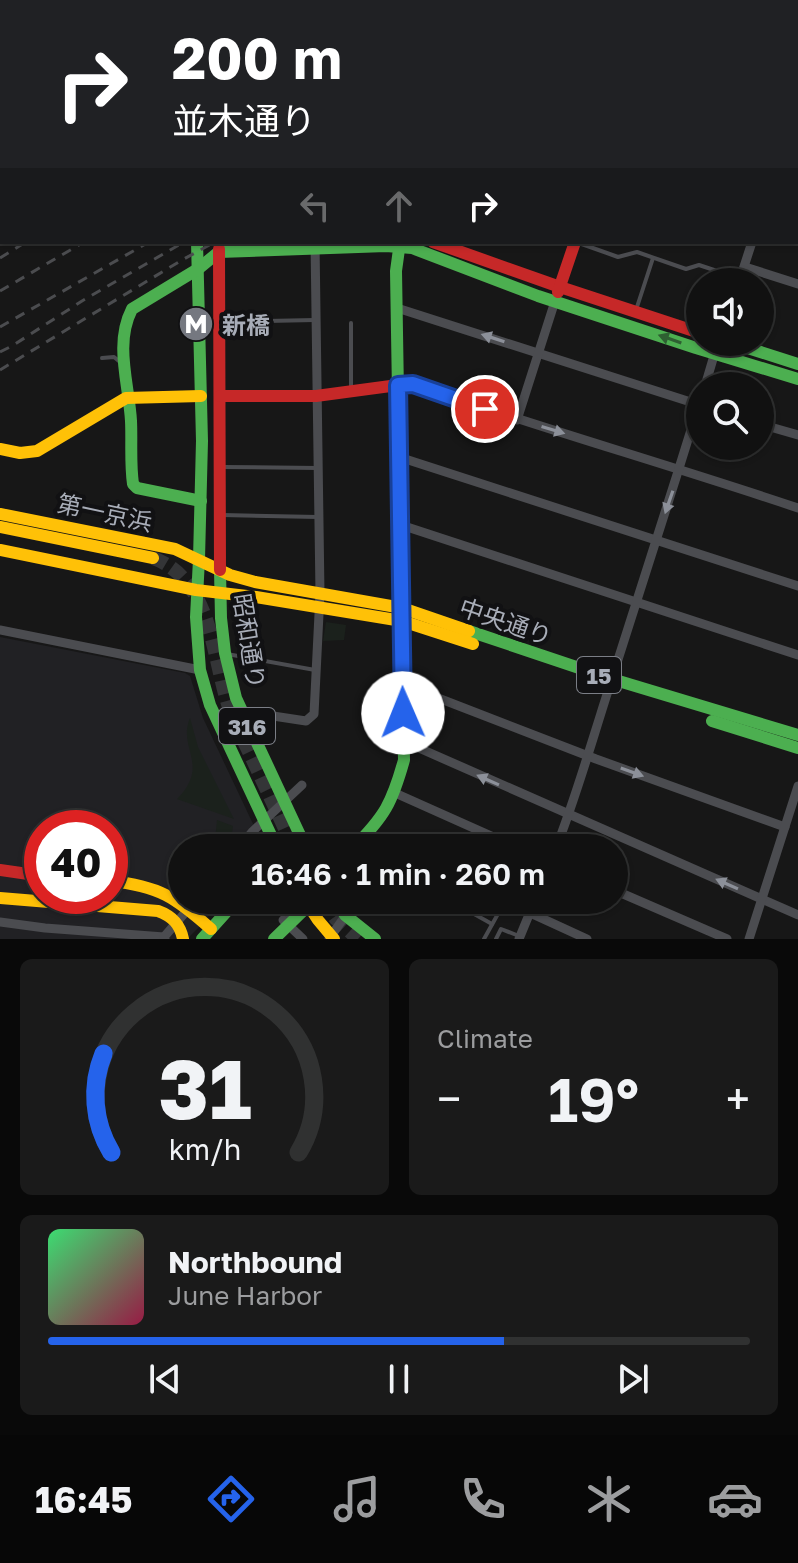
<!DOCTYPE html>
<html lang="en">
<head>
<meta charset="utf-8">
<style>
  :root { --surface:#111; --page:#1a1a1a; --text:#f1f3f6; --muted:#9c9d9f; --line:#303131; --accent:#2563eb }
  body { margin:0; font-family:"Golos Text","Noto Sans JP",sans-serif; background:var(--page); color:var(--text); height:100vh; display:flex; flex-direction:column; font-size:30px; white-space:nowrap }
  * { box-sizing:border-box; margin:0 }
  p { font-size:26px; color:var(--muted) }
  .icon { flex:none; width:44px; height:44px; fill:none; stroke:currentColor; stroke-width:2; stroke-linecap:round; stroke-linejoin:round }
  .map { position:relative; height:939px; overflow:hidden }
  .sheet { display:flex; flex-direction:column; gap:20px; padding:20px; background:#090909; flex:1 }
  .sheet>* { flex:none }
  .banner { position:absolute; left:0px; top:0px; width:798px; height:244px; box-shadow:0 2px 6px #0004,0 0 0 2px var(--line); background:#202124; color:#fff; overflow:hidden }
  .buttons { position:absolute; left:686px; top:268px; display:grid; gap:16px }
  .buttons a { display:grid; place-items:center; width:88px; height:88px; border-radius:50%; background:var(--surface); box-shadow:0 2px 6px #0004,0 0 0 2px var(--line); font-size:40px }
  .speed { position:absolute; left:24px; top:810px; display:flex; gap:16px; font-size:40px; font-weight:700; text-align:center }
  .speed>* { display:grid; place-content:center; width:104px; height:104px; border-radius:50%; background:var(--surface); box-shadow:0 2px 6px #0004,0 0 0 2px var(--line); line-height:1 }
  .speed .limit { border:12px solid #d22; background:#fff; color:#111 }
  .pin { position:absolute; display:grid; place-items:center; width:68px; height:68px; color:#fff; margin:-34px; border:4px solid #fff; border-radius:50%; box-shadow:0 2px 8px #0007 }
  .me { position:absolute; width:88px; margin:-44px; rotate:359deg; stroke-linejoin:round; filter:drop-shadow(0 0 6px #0008) }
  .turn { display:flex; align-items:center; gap:28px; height:168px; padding:0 40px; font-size:36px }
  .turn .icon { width:104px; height:104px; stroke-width:2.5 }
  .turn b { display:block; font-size:56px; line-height:68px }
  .lanes { display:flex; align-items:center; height:76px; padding:0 40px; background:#0003; justify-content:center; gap:40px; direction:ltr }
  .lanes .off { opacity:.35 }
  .big { font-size:60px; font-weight:600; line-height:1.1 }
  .sheet .card { flex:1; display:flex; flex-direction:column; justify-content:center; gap:12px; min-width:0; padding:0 28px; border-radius:12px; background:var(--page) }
  .sheet .dial { align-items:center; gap:0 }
  .dial svg { height:208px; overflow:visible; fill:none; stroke:var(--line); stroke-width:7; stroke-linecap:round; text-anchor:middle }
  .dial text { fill:var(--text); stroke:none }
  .song { display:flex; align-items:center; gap:24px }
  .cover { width:96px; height:96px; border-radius:12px; background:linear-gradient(135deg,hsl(140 70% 55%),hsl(340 70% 35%)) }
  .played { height:8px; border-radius:4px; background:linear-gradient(90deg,var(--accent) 65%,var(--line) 65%) }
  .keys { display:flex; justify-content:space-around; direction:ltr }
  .heat { display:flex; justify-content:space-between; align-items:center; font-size:44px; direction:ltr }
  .sheet .tiles { flex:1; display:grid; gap:20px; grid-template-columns:1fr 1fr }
  .card:last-child { grid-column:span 2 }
  .trip { position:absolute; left:168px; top:834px; width:460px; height:80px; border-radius:40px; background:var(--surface); box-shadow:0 2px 6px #0004,0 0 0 2px var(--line); font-weight:600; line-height:80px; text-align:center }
  .tabs { display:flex; height:128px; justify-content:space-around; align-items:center; background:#070707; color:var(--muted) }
  .tabs .icon { width:56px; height:56px }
  .tabs .on { color:var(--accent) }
  .tabs b { font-size:36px; color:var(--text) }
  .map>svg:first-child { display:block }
  .built { fill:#212124; fill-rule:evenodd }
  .green { fill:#1b211c }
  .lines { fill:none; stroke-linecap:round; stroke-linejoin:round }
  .primary-tunnel { stroke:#343537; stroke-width:14; stroke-dasharray:14 7; stroke-linecap:butt }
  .lane { stroke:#4b4c50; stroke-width:4 }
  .street { stroke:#4b4c50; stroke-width:9 }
  .fast { stroke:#4caf50; stroke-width:12 }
  .slow { stroke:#ffc107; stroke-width:12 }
  .jam { stroke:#c62828; stroke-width:12 }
  .rail { stroke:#4b4c4f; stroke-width:3; stroke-dasharray:10 8; stroke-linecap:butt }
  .oneway { fill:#8c9099 }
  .oneway2 { fill:#2e6032 }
  .route-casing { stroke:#184099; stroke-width:20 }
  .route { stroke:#2563eb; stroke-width:14 }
  .labels { text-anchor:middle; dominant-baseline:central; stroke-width:8; stroke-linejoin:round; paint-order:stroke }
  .shield { fill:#111113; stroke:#7b7e86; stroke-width:2 }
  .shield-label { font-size:22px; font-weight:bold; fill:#a8adb8 }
  .poi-label { font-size:24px; font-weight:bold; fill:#a8adb8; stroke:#111113; text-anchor:start }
  .street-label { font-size:24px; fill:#a8adb8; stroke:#111113 }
</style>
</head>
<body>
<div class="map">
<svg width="798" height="939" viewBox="0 0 798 939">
  <rect width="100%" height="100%" fill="#171717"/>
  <path class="built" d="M0 637 185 673 190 676 203 718 254 826 257 843 256 848H182V900H221L200 926 187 939H0ZM42 828H110V896H42Z"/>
  <g class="green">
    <path d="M326 622 346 625 344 640 323 641Z"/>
    <path d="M190 718 198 747 234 819 177 799C211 765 177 748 190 718Z"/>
    <path d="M217 820 233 826 230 848 211 846 215 841Z"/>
  </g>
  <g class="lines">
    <g class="primary-tunnel">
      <path d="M153 558C214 580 212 662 231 713 237 728 245 743 252 758 266 788 280 818 294 848"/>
      <path d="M322 900 336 919 358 939"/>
    </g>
    <g class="lane">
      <path d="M99 0V2"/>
      <path d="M277 0 278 2"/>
      <path d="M759 2V0"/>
      <path d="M796 15H798"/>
      <path d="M576 242 618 257 637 252 686 269 699 265 738 278"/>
      <path d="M636 310 653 258"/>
      <path d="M221 322 315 320"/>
      <path d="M351 323V390"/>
      <path d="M102 358 114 357 120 362"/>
      <path d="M223 467 318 468"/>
      <path d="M222 515 318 517"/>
      <path d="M227 654 315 670"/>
      <path d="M467 910 492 924"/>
      <path d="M484 939 504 903"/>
      <path d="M496 939 501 929 519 936"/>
    </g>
    <g class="street">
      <path d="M19 0V2"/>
      <path d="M55 0V2"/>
      <path d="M326 0V2"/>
      <path d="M402 0V2"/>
      <path d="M134 2V0"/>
      <path d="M0 68H2"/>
      <path d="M796 119H798"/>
      <path d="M796 217H798"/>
      <path d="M0 239 2 238"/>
      <path d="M745 267 798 284"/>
      <path d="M739 282 752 242"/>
      <path d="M397 308 700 405"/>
      <path d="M398 385 413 384C540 428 670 465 798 508"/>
      <path d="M705 386 718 342"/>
      <path d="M517 420 556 298"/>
      <path d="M760 424 798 435"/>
      <path d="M399 457 798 586"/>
      <path d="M401 525 798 655"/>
      <path d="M0 630 200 670"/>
      <path d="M402 684 596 759 785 827"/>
      <path d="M245 721 260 714 306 721 314 714 320 594 315 242"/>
      <path d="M403 741 798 915"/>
      <path d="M395 793 518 848"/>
      <path d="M363 838 386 848"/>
      <path d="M239 848 252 832 302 785"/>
      <path d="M556 848C576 797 591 744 608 691 639 595 670 498 700 401"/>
      <path d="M614 890 727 939"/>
      <path d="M275 900 289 914"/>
      <path d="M502 900 587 939"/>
      <path d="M283 920 303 939"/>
      <path d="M0 922 45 928 164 937"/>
      <path d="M165 939 164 937 196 900"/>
      <path d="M329 939 352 906"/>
      <path d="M519 939 535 900"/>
      <path d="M749 939 798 786"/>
    </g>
    <g class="fast">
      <path d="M192 0 193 2"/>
      <path d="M216 0V2"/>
      <path d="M197 242 202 441 199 559"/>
      <path d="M219 252 386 246 412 248 538 296 696 348 798 379"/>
      <path d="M729 342 798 364"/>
      <path d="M201 501 137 488 133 484C130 463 132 442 131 421 129 384 114 344 132 309L198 269 231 242"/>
      <path d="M199 559 196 617 200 670 210 705 277 848"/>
      <path d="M220 570 221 618 225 653 236 698 306 848"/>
      <path d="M469 631 612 679 798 735"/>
      <path d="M712 721 798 748"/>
      <path d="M353 848C385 816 392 803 404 760L396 271 400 242"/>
      <path d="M335 900 345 915 375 939"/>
      <path d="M202 939 237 900"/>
      <path d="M274 939 308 906 311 900"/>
    </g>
    <g class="slow">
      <path d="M0 449 20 453 37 451 126 398 201 396"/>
      <path d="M0 514 175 549 230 575 255 582 402 608 469 631"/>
      <path d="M0 527 153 558"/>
      <path d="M0 550 196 590 256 597 402 621 473 644"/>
      <path d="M110 881C159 886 175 897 211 929"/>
      <path d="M0 898 158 911C172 916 180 924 183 939"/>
      <path d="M305 900 318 920 334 939"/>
    </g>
    <g class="jam">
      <path d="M586 0V2"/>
      <path d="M0 112H2"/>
      <path d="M433 242 560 287 700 333"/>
      <path d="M219 249 220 570"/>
      <path d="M558 292 575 242"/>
      <path d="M220 396H316L398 385"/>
      <path d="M0 870 42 876"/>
    </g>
    <g class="rail">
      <path d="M796 135H798"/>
      <path d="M796 147H798"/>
      <path d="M796 170H798"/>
      <path d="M0 258 26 242"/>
      <path d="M0 291 84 242"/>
      <path d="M0 327 149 242"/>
      <path d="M0 352 12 346 82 301 184 242"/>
      <path d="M0 370 182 260 215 242"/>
    </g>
  </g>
  <defs><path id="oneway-solid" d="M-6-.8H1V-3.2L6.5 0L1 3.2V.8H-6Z" transform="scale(2)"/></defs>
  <g class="oneway">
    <use href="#oneway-solid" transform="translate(493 338) rotate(-162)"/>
    <use href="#oneway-solid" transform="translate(553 430) rotate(17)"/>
    <use href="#oneway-solid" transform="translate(669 502) rotate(109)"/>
    <use href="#oneway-solid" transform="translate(632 772) rotate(20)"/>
    <use href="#oneway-solid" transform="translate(488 780) rotate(-156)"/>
    <use href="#oneway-solid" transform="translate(727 884) rotate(-156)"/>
  </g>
  <use class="oneway2" href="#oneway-solid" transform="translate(670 339) rotate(-161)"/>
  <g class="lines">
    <g class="route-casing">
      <path id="route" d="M403 713 398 385 413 384 485 409"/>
    </g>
    <use href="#route" class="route"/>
  </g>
  <defs>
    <g id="metro-disc" transform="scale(1.8)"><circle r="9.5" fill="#757880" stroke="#111113"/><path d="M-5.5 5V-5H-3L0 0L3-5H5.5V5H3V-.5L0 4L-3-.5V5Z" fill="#fff"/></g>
  </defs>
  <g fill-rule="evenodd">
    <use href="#metro-disc" x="196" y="324"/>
  </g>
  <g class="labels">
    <g class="shield">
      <rect x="577" y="657" width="44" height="36" rx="6"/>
      <rect x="219" y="708" width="56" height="36" rx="6"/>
    </g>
    <g class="shield-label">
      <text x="599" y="675">15</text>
      <text x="247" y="726">316</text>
    </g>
    <g class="poi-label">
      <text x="222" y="324">新橋</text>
    </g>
    <g class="street-label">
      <text transform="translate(105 512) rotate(12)">第一京浜</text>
      <text transform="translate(506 621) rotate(19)">中央通り</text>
      <text transform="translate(250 641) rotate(81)">昭和通り</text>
    </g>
  </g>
</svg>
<div class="buttons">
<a><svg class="icon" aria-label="sound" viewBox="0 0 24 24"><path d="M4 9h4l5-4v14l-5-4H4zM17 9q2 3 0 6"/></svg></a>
<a><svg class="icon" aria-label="search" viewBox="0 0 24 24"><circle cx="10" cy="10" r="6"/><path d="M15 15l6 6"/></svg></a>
</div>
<div class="speed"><div class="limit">40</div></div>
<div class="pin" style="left:485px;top:409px;background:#d93025"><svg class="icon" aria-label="arrive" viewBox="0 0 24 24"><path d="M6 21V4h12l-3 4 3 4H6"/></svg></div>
<svg class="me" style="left:403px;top:713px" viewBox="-20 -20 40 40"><circle r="19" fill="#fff"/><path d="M0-13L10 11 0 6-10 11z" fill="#2563eb"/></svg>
<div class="trip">16:46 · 1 min · 260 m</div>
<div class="banner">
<div class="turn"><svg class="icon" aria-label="right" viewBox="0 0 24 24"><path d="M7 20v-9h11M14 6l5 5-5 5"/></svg><div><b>200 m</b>並木通り</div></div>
<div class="lanes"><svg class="icon off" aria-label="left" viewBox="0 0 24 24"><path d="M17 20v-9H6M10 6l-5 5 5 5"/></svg><svg class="icon off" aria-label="ahead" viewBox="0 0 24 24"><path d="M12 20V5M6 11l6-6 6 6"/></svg><svg class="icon" aria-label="right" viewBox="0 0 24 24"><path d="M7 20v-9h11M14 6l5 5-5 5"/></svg></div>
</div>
</div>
<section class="sheet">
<div class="tiles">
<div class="card dial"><svg viewBox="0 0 100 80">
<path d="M14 69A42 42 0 1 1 86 69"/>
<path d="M14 69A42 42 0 0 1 11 31" stroke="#2563eb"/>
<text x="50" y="56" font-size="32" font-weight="700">31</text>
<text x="50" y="72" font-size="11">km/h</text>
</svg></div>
<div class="card"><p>Climate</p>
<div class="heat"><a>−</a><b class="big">19°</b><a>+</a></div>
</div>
<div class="card">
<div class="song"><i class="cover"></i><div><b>Northbound</b><p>June Harbor</p></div></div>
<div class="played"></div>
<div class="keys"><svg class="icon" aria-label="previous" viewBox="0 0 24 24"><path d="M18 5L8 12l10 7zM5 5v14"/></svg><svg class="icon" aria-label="pause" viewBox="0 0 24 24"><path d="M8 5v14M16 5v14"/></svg><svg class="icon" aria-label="next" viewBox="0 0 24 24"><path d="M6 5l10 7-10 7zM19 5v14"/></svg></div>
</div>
</div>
</section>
<nav class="tabs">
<b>16:45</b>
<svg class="icon on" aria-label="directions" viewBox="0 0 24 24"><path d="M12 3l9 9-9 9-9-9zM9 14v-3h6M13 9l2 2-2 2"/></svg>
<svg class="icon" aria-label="music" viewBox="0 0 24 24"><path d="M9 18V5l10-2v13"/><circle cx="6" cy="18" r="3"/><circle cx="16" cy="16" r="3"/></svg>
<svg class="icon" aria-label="phone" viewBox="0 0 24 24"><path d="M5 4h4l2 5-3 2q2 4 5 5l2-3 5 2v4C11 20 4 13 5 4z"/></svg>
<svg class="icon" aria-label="climate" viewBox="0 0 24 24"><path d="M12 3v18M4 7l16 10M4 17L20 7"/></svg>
<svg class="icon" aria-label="car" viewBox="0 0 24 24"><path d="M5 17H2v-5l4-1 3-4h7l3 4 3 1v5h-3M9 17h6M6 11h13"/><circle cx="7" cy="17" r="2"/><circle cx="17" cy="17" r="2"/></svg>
</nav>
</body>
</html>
